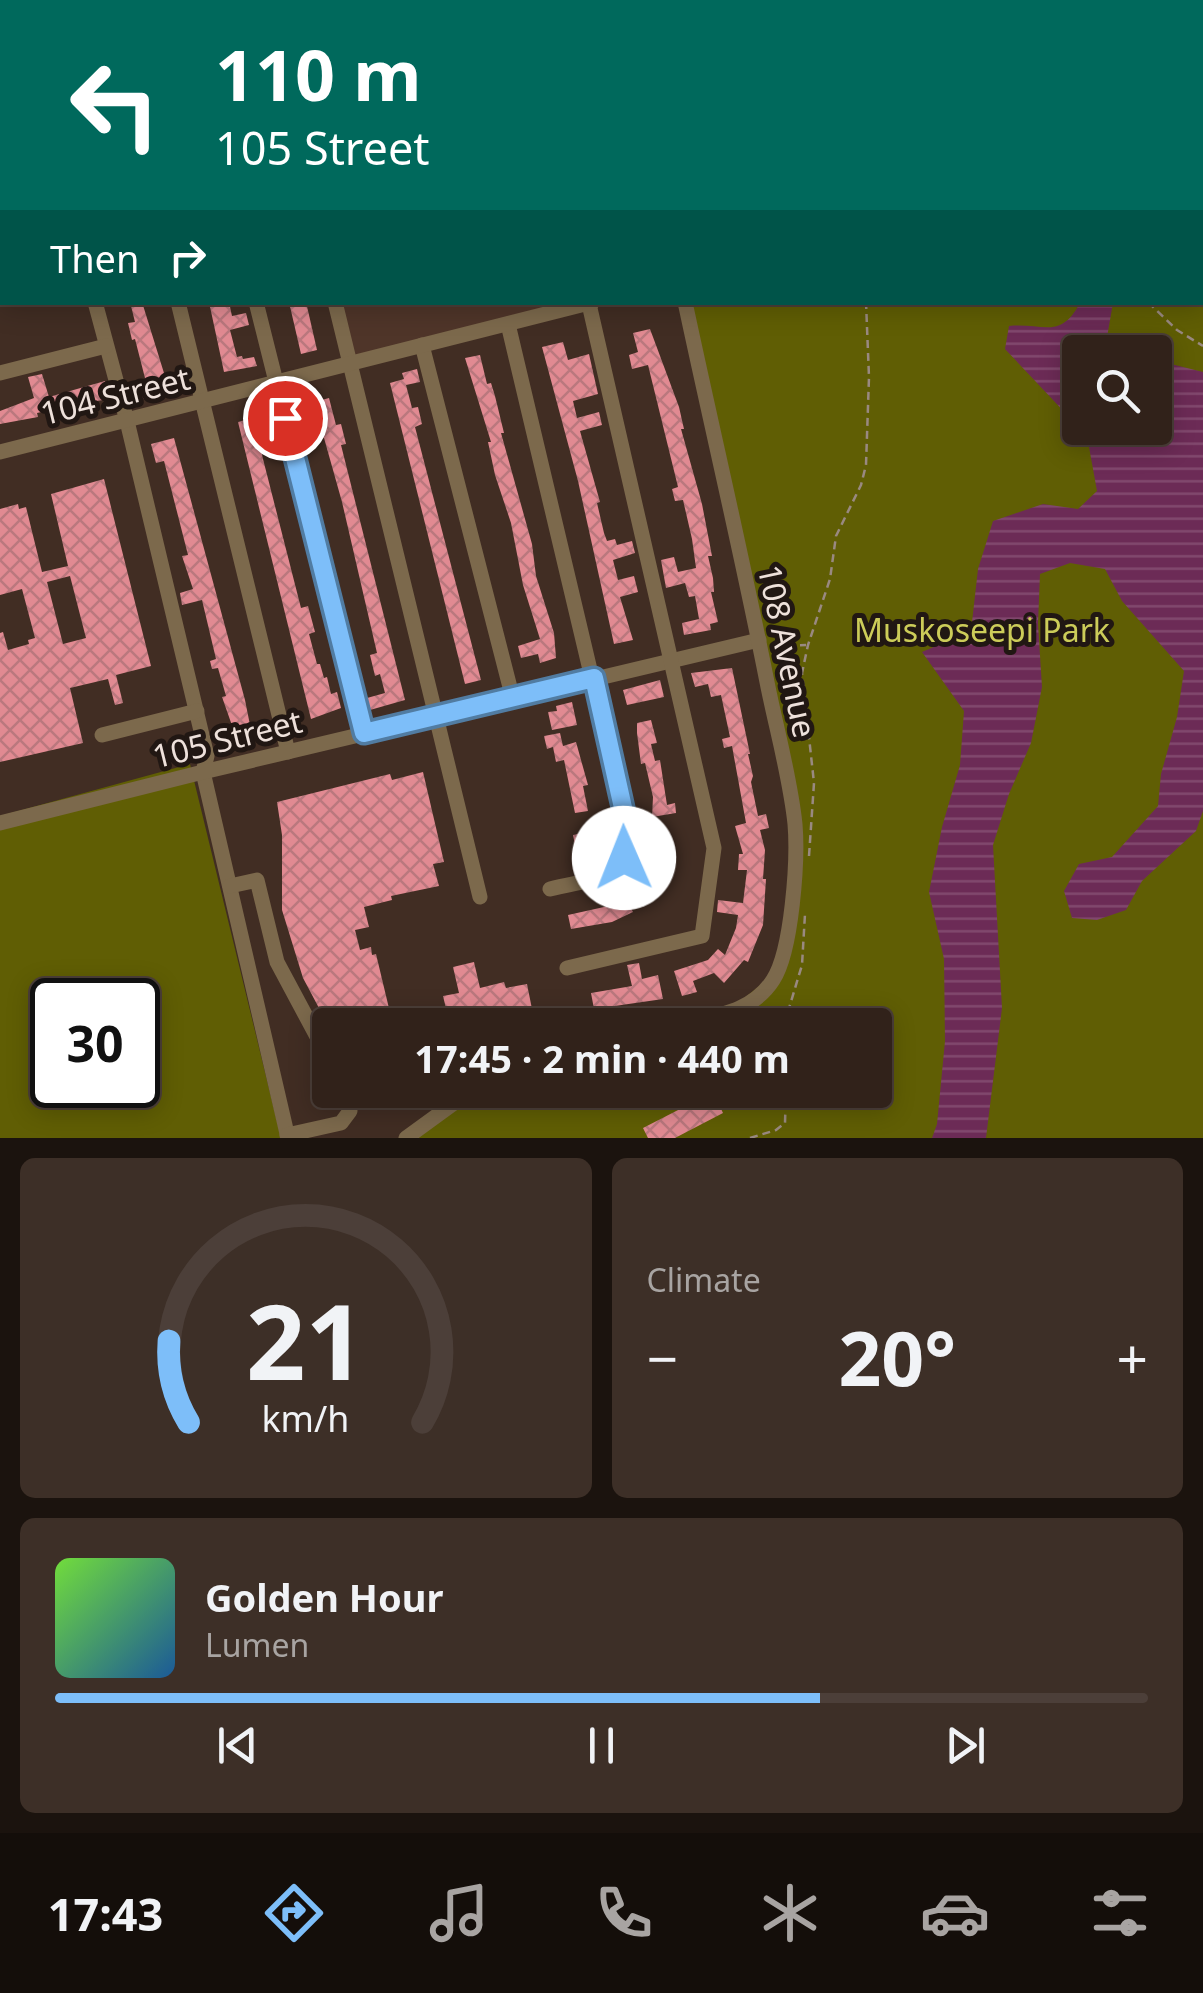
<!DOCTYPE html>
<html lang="en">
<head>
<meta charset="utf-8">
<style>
  :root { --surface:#31221a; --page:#3d2f27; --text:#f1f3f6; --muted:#a8a4a2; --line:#4c3f39; --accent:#7dbef9 }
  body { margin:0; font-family:"Noto Sans",sans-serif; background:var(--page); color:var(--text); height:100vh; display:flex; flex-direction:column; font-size:38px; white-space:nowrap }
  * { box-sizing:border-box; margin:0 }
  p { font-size:32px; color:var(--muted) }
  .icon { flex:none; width:55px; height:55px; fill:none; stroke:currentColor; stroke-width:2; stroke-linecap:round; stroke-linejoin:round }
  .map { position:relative; height:1138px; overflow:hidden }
  .panel { display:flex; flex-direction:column; gap:20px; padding:20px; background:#1b130e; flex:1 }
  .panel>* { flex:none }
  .banner { position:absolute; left:0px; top:0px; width:1205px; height:305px; box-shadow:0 5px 25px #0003,0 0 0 2px var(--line); background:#00695c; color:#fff; overflow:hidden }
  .controls { position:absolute; left:1062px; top:335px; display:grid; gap:20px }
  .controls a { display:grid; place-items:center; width:110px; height:110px; border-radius:10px; background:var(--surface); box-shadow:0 5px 25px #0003,0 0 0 2px var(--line); font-size:50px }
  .speed { position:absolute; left:30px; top:978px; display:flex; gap:20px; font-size:50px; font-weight:700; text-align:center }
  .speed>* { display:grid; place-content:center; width:130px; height:130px; border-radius:50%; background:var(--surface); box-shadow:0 5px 25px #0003,0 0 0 2px var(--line); line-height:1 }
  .speed .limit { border:5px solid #111; border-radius:15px; background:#fff; color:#111 }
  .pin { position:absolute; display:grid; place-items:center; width:85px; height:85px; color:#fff; margin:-42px; border:5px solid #fff; border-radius:50%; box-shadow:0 2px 10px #0007 }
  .me { position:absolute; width:110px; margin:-55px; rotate:359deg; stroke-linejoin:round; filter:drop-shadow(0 0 8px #0008) }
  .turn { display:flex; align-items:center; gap:35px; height:210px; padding:0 50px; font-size:45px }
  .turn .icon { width:130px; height:130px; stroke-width:2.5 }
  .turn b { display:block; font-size:70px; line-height:85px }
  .then { display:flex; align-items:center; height:95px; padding:0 50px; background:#0003; gap:20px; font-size:38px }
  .big { font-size:75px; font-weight:700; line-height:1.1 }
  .panel .tile { flex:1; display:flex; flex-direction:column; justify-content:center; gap:15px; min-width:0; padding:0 35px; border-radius:15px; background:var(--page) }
  .panel .dial { align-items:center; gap:0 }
  .dial svg { height:260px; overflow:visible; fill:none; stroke:var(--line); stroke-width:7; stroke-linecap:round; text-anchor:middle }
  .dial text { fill:var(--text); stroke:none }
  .song { display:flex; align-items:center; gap:30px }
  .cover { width:120px; height:120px; border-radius:15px; background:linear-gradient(135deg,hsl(100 70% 55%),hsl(210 70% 35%)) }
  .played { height:10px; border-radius:5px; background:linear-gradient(90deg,var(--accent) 70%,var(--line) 70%) }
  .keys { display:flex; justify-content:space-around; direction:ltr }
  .heat { display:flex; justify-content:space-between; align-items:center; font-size:55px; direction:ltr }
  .panel .tiles { flex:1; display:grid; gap:20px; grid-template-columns:1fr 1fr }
  .tile:last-child { grid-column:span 2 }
  .trip { position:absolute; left:312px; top:1008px; width:580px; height:100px; border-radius:10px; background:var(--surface); box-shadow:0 5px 25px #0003,0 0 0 2px var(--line); font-weight:700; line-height:100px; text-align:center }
  .tabs { display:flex; height:160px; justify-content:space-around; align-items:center; background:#140e0a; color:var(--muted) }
  .tabs .icon { width:70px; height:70px }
  .tabs .selected { color:var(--accent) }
  .tabs b { font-size:45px; color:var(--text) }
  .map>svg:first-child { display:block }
  .built { fill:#4f3529 }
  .green { fill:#605e04; fill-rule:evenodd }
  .water { fill:url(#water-rules) }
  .building { fill:url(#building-cross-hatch); fill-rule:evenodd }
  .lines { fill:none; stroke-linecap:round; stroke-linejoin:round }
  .path { stroke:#998981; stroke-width:2.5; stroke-dasharray:8 5; stroke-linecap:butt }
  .minor { stroke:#7c694c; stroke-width:15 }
  .route-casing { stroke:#517ca2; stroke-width:25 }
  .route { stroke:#7dbef9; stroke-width:18 }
  .labels { text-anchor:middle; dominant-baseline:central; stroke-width:10; stroke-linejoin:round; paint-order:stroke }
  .street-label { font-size:32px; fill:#eee1db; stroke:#211713 }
  .park-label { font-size:32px; fill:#cccc59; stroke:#211713 }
</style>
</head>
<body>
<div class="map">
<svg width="1203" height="1138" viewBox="0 0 1203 1138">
  <defs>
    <pattern id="water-rules" width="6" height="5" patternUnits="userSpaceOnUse" patternTransform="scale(2.5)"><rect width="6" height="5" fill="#6c2b56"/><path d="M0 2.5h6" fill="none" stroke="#81496e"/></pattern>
    <pattern id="building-cross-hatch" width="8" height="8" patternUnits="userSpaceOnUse" patternTransform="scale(2.5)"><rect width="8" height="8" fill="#e18a92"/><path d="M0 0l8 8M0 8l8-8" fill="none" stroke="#ba787e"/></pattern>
  </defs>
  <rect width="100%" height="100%" fill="#412d23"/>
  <path class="built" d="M335 302 593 303 350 364Z"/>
  <g class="green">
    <path d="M910 0H1203V1138H400L456 1090H875V1025H675L723 1015 773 975 783 937 795 810 683 303 1202 302V2H898ZM1080 352H1155V428H1080Z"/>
    <path d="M190 764 281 1138H0V816ZM52 1000H138V1085H52Z"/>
  </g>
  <path class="water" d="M1080 303H1113L1106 343 1131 352H1080V428H1155V360L1203 372V811L1196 831 1142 881 1126 910 1097 920 1072 918 1064 891 1079 864 1112 857 1158 806 1161 774 1177 717 1184 671 1122 601 1105 569 1070 563 1040 574 1038 624 1042 687 1031 743 1009 794 993 845 1002 1008 986 1138H932L937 1124 945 1041 944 959 929 892 942 827 960 765 964 711 922 652 971 631 978 569 993 521 1043 504 1078 509 1097 491 1087 436 1005 349 1009 326C1044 323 1060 340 1080 303Z"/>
  <g class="building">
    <path d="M130 302H142L168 386 147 391 149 397 138 400 134 385 146 382 135 339 132 340 128 323 135 322Z"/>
    <path d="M209 302H229L232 316 246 313 249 325 230 330 237 357 242 356 243 359 254 357 257 366 224 372Z"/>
    <path d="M289 302H306L317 350 301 354Z"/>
    <path d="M650 329 679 407 684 429H681L702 504 712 556H708L713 578 714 592H711L718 622 710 624 711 630 684 635 682 623 699 619 695 596 689 597 685 583 666 588 661 560 674 557 678 572 696 568 692 539 683 500 675 501 672 489 678 487 648 365 632 369 629 355 638 352 633 333Z"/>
    <path d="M563 342 568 360 589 354 598 394 573 401 577 418 599 412 602 425 580 431 600 502 597 503 604 533 607 541 615 539 617 545 632 541 635 553 613 560 618 580 634 576 638 592 620 597 633 640 614 644 578 481 542 347Z"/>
    <path d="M480 355 487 384 491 383 495 396 504 433H501L532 544 536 576 554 633 556 658 540 663 538 654 521 658 518 646 540 639 523 585 511 523 495 475 488 442H491L465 358Z"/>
    <path d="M417 369 420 382 406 385 412 408 418 407 422 424 415 427 481 680 465 684 390 383 404 379 402 373Z"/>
    <path d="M42 374 49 397 105 381 109 399 67 406 37 413 38 417 0 424V411L34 398 28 377Z"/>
    <path d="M329 398 336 425 341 424 346 444 341 445 405 700 370 710 367 698 385 693 380 674 375 676 370 655 377 653 342 502 324 438 303 443 300 430 314 427 307 404Z"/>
    <path d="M260 416 264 433 258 434 263 459 301 608 308 606 315 632 309 634 317 664H320L324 678 327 677 331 694 337 692 341 708 311 719 238 422Z"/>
    <path d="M174 438 245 700 251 730 235 734 222 697 226 696 218 668 212 669 210 661 216 659 202 600 182 605 180 593 193 589 182 556 188 555 164 461 156 463 151 444Z"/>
    <path d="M104 479 151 666 116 675 123 703 115 705 108 679 70 688 83 743 0 762V633L3 632 8 650 29 644 28 640 35 638 22 589 0 595V509L18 504 19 509 26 507 42 572 68 566 51 494ZM70 576 86 638 63 644 47 582Z"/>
    <path d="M732 668 750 754H748L753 776 751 782 758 816 766 814 769 828 760 830 765 850 763 879H766L763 925 748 962 744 960 724 983 714 973 693 981 697 992 682 996 674 971 708 960 718 949 725 955 736 928 738 915 717 912 718 900 743 903 747 870H738L739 854H743L735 826 746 823 732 746 724 748 722 739 730 737 721 695 711 697 708 684 695 687 691 673Z"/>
    <path d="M660 680 664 697 627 705 623 690Z"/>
    <path d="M572 702 577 725 552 730 548 712 557 711 556 706Z"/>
    <path d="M651 720 657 743 651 744 655 761 660 760 667 805 675 803 676 813 652 817 653 797 645 763 641 764 637 733V723Z"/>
    <path d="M560 733 563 746 576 742 588 785 583 786 588 811 575 813 564 760 556 762 553 747 547 749 544 736Z"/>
    <path d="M423 772 444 862 433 864 439 886 391 896 392 900 364 907 369 927 355 930 360 950 371 947 372 955 376 954 393 1025H328L303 978 282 910V835L277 802 390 774 392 780Z"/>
    <path d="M597 830 601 849 577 855 573 835Z"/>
    <path d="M625 897 633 912 612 922 571 929 568 915 604 907Z"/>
    <path d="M474 962 480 988 504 982 506 988 527 984 533 1014 505 1020 504 1016 484 1021 485 1025H450L443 996 459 993 453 967Z"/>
    <path d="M639 963 642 979 658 975 663 999 594 1009 591 993 632 986 627 965Z"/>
    <path d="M688 1090H712L723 1113 675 1138H648L643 1128 682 1108 676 1097Z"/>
  </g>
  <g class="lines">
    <g class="path">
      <path d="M1143 2 1145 0"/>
      <path d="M0 153 2 152"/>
      <path d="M1148 302 1177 330 1203 346"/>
      <path d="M774 646 806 645"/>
      <path d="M809 856 814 783 802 673 808 645 830 579 836 536 861 485 866 465 869 377 866 302"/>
      <path d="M784 1025 802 965 805 914"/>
      <path d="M750 1138 776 1130 785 1123 786 1090"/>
    </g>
    <g class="minor">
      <path d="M20 0V2"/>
      <path d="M102 0V2"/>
      <path d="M182 0V2"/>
      <path d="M260 0 261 2"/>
      <path d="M609 0V2"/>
      <path d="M694 0 695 2"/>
      <path d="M781 0 782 2"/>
      <path d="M870 0V2"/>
      <path d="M0 248 2 259"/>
      <path d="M0 290 2 288"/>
      <path d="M95 302 127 421 207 756 203 772 288 1138"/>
      <path d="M178 302 288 752"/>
      <path d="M256 302 364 733"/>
      <path d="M335 302 480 897"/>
      <path d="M508 324 628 830C620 884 597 877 550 889"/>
      <path d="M422 345 513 699"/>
      <path d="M0 373 106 346"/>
      <path d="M0 452 593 302"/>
      <path d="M102 735 197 711"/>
      <path d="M0 823 203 772 759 640"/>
      <path d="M230 886 257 880 277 962 330 1061"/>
      <path d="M567 968 702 936 714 848 589 304"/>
      <path d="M680 1025C714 1016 752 1013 773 980 792 951 798 860 795 824 790 776 776 728 767 682 742 555 712 429 685 302"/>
      <path d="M287 1135 341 1123 350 1111 346 1090"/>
      <path d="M406 1138 472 1090"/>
    </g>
  </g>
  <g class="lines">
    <g class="route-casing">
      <path id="route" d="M285 418 364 733 594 678 628 830 624 858"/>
    </g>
    <use href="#route" class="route"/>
  </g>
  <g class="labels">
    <g class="street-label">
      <text transform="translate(115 395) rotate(-14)">104 Street</text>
      <text transform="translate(788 651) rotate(78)">108 Avenue</text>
      <text transform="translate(227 738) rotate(-14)">105 Street</text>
    </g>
    <g class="park-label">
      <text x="982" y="629">Muskoseepi Park</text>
    </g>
  </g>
</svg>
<div class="controls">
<a><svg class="icon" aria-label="search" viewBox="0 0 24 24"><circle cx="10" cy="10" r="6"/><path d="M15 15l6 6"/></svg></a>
</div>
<div class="speed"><div class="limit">30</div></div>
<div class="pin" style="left:285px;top:418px;background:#d93025"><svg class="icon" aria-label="arrive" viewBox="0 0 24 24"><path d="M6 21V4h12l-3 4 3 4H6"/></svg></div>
<svg class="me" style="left:624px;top:858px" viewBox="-20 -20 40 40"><circle r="19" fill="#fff"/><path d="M0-13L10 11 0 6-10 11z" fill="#7dbef9"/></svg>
<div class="trip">17:45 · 2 min · 440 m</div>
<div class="banner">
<div class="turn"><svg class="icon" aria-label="left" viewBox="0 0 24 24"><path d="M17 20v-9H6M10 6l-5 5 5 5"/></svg><div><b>110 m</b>105 Street</div></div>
<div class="then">Then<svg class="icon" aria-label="right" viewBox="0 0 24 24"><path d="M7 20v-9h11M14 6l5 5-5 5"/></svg></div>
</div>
</div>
<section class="panel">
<div class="tiles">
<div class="tile dial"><svg viewBox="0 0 100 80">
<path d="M14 69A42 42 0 1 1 86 69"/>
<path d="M14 69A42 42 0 0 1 8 44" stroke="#7dbef9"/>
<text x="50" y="56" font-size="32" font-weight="700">21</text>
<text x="50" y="72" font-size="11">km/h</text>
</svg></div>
<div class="tile"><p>Climate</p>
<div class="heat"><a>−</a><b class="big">20°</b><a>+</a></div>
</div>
<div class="tile">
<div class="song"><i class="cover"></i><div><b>Golden Hour</b><p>Lumen</p></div></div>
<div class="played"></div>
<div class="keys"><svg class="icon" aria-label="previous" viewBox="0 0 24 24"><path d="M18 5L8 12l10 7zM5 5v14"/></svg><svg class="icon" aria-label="pause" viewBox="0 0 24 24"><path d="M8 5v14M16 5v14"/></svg><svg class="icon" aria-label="next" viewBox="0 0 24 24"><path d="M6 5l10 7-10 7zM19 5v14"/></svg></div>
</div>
</div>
</section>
<nav class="tabs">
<b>17:43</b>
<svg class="icon selected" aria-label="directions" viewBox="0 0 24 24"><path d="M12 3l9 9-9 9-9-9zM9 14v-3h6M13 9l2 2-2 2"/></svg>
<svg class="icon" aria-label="music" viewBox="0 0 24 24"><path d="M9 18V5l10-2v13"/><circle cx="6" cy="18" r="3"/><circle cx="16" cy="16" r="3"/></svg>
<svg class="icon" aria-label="phone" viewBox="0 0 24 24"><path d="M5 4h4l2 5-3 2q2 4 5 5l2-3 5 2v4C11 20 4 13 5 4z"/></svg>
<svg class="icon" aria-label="climate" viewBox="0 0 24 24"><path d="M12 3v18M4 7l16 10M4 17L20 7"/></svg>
<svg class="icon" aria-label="car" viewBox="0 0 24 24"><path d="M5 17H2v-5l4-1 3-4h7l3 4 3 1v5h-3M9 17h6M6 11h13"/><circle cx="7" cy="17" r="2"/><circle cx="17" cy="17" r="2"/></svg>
<svg class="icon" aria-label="filters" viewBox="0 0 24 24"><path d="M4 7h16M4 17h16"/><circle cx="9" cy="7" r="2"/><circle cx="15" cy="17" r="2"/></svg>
</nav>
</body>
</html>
